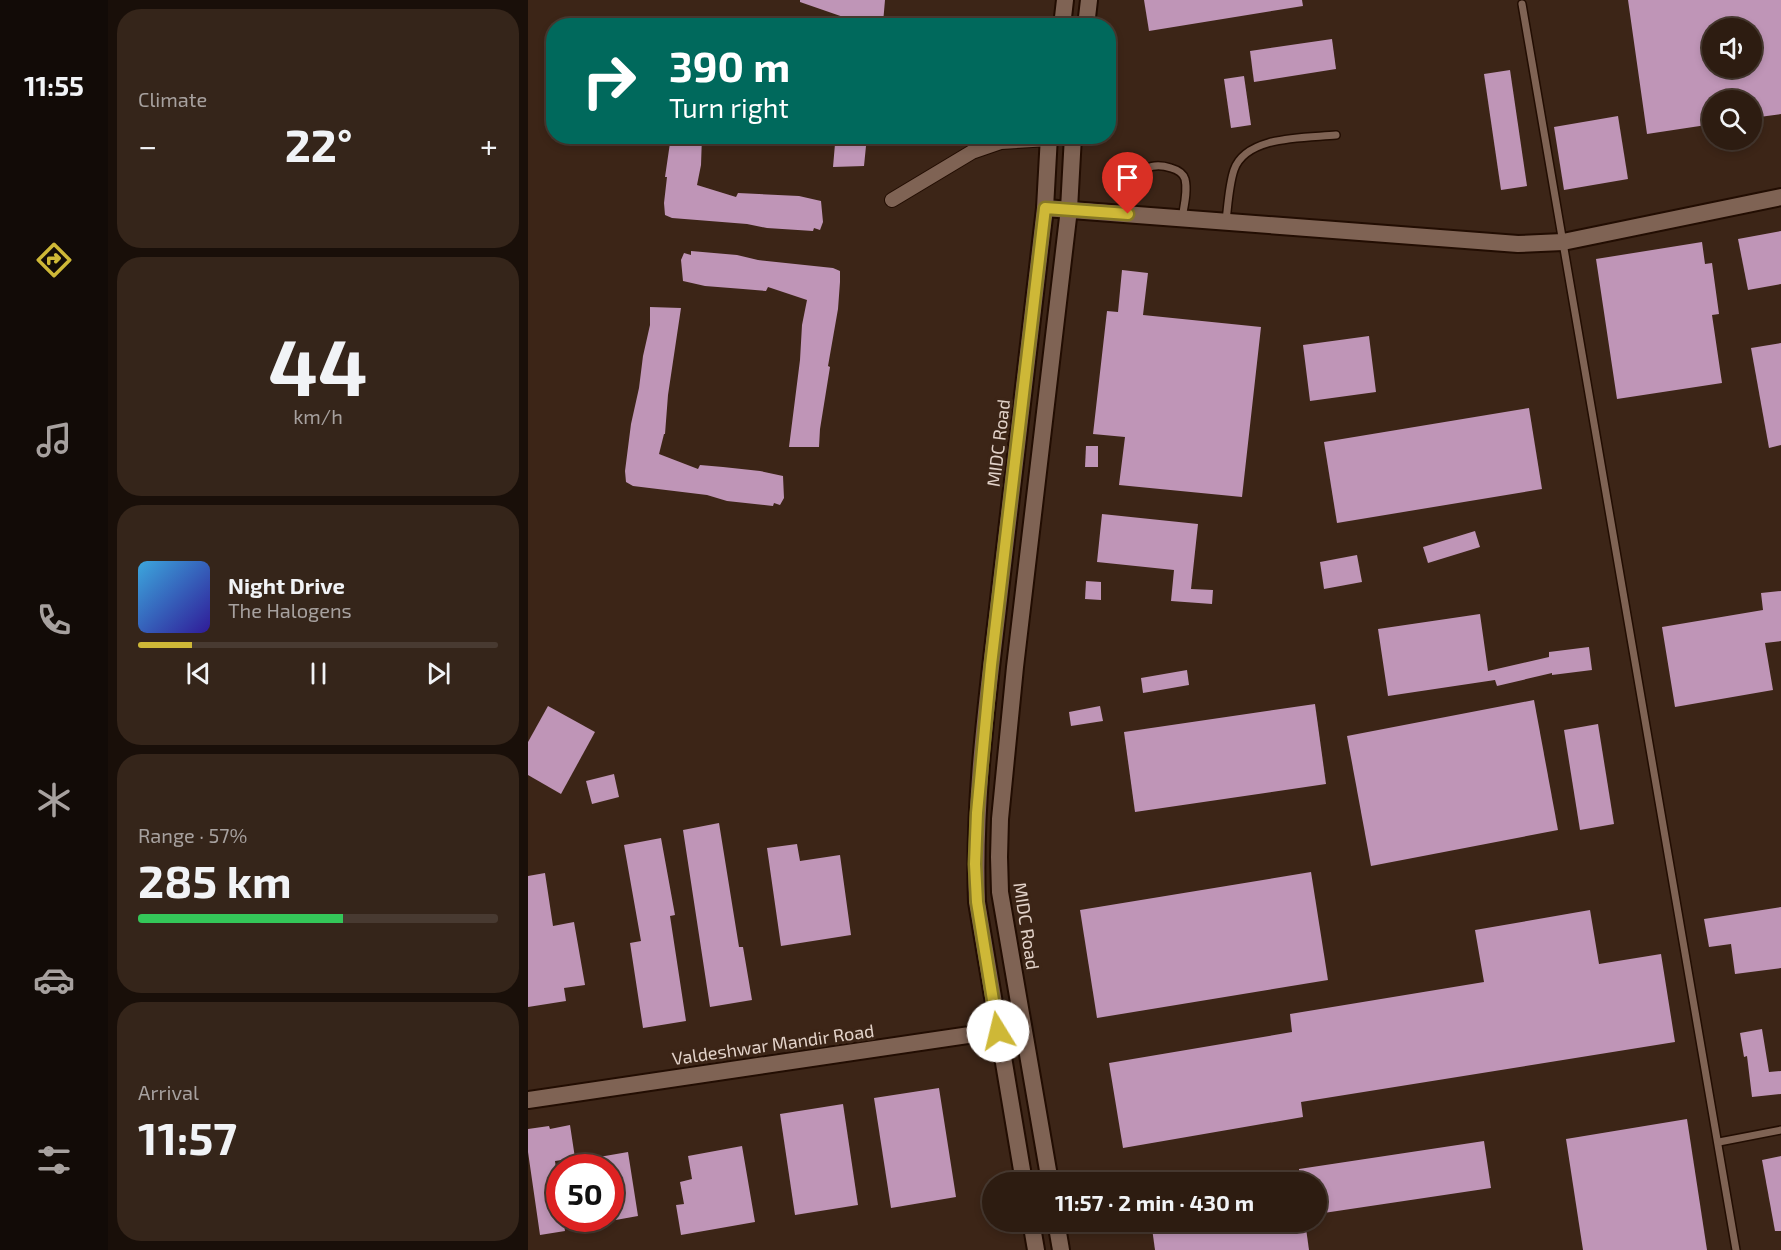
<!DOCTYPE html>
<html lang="en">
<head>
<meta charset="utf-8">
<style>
  :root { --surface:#2d1c11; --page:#35251a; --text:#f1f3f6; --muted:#a7a19f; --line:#483a31; --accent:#ceb837 }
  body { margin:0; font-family:"Exo 2",sans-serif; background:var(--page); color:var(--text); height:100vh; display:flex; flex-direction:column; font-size:22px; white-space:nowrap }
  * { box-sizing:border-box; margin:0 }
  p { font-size:20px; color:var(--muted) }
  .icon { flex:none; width:33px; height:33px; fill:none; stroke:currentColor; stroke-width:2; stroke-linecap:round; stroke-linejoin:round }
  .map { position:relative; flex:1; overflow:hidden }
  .panel { display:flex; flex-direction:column; gap:9px; padding:9px; background:#190f09; width:420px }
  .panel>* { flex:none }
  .guide { position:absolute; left:18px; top:18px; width:570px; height:126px; border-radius:24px; box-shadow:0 3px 9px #0003,0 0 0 2px var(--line); background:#00695c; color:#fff; overflow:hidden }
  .fabs { position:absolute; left:1174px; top:18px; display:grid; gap:12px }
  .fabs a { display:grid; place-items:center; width:60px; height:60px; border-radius:50%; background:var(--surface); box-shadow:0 3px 9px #0003,0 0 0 2px var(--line); font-size:30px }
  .speed { position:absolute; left:18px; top:1154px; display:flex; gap:12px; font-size:30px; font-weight:700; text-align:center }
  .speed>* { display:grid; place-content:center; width:78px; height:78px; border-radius:50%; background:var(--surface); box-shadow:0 3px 9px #0003,0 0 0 2px var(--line); line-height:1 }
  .speed .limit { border:9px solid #d22; background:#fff; color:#111 }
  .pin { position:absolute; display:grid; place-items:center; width:51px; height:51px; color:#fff; margin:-62px -26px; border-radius:50% 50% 50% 0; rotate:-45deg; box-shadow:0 0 6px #0007 }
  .pin .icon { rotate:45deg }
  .me { position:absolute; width:66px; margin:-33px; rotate:351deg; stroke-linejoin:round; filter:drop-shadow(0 0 4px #0008) }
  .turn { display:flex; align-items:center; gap:21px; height:126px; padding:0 24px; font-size:27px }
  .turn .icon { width:78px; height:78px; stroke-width:2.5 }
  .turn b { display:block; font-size:42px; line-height:51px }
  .big { font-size:45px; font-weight:700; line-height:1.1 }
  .panel .card { flex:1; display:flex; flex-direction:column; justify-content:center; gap:9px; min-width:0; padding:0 21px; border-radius:24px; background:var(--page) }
  .panel .dial { align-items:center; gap:0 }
  .dial b { font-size:78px; line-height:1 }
  .song { display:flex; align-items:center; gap:18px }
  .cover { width:72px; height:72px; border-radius:9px; background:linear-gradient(135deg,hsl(200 70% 55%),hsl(250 70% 35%)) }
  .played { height:6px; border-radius:3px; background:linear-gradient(90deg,var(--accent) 15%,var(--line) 15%) }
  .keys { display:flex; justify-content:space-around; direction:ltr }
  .heat { display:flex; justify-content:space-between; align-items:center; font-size:33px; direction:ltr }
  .charge { height:9px; border-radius:4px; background:linear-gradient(90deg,#34c759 57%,var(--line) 0) }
  .trip { position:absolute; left:454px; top:1172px; width:345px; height:60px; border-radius:30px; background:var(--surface); box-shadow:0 3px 9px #0003,0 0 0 2px var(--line); font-weight:700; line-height:60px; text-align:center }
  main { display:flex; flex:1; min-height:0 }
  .tab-bar { display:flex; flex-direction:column; width:108px; justify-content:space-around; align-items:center; background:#120b07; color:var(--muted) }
  .tab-bar .icon { width:42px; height:42px }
  .tab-bar .on { color:var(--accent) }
  .tab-bar b { font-size:27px; color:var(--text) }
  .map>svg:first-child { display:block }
  .building { fill:#bf95b7; fill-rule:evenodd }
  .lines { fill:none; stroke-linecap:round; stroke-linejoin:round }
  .service-casing { stroke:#220d02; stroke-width:10 }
  .minor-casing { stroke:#220d02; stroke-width:16 }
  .tertiary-casing { stroke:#220d02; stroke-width:20 }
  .secondary-casing { stroke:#220d02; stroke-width:20 }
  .service { stroke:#7f6354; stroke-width:7 }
  .minor { stroke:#7f6354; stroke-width:14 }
  .tertiary { stroke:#7f6354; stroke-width:16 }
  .secondary { stroke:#7f6354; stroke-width:16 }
  .route-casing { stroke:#867824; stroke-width:15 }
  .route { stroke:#ceb837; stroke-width:10 }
  .labels { text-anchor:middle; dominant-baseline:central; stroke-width:6; stroke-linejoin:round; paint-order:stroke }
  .street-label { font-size:18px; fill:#e3d3ca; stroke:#3c2517 }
</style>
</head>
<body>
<main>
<nav class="tab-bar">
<b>11:55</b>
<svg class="icon on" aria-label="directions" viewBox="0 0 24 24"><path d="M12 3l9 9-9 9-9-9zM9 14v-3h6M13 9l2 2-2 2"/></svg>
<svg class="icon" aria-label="music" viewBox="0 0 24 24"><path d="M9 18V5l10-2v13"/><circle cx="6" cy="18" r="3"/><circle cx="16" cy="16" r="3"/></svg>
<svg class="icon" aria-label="phone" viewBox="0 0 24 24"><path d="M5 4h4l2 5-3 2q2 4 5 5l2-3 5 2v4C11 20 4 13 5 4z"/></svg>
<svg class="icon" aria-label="climate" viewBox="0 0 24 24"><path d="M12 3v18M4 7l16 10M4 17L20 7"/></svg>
<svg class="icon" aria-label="car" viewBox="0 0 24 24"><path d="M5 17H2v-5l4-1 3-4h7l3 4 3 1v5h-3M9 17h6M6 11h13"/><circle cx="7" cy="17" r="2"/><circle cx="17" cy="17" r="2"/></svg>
<svg class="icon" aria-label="filters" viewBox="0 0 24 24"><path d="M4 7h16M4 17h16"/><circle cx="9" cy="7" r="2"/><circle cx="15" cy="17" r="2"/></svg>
</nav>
<section class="panel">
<div class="card"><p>Climate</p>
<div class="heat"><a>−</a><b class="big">22°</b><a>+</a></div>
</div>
<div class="card dial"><b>44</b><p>km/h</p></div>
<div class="card">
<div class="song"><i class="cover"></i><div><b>Night Drive</b><p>The Halogens</p></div></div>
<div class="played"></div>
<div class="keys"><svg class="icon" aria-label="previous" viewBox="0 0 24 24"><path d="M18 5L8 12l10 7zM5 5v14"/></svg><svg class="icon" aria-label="pause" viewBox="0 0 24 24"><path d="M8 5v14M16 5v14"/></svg><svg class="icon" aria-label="next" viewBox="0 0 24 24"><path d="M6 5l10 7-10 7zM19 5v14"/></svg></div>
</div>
<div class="card"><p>Range · 57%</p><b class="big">285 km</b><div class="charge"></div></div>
<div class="card"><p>Arrival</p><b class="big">11:57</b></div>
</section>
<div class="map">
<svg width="1253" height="1250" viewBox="0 0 1253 1250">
  <rect width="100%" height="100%" fill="#3c2517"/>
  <g class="building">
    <path d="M272 0H357L355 23 350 24V26H322L324 20 272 2Z"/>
    <path d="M616 0H774L775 6 621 31Z"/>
    <path d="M1100 0H1253V114L1224 118V100H1185V124L1119 134ZM1185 28H1224V68H1185Z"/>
    <path d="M804 39 808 69 726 82 722 51Z"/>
    <path d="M982 70 999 186 973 190 956 74Z"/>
    <path d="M716 76 723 125 703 128 696 79Z"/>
    <path d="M1090 116 1100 179 1036 190 1026 127Z"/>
    <path d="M143 136H174L173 165 169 185 208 197 210 193 271 196 293 201 295 222 292 230 286 228 285 231 239 228 219 224 144 218 137 215 136 203 139 177H137Z"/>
    <path d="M314 136H339L336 166 305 167 307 144 314 142Z"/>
    <path d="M1253 231V284L1220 290 1210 239Z"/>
    <path d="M1174 242 1177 264 1184 263 1191 314 1184 315 1194 383 1089 399 1068 259Z"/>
    <path d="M163 251 209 255 230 260 305 268 312 271V282L310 309 300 366 302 367 292 429 291 447H261L272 360 274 325 279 300 240 287 238 291 215 289 177 286 155 281 153 260 156 253 163 255Z"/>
    <path d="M594 270 620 273 615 315 733 327 714 497 591 485 597 437 565 434 579 311 590 312Z"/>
    <path d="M122 307 153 308 140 395 137 434H136L131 454 170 469 172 465 195 467 232 471 255 476 256 498 252 505 246 503 245 506 199 501 179 495 105 486 98 482 97 471 103 424 111 388 115 356 122 325Z"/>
    <path d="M841 336 848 392 782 401 775 345Z"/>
    <path d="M1253 343V445L1241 448 1223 348Z"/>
    <path d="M1001 408 1014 489 809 523 796 442Z"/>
    <path d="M558 446H570V467H557Z"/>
    <path d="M574 514 670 524 663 589 685 590 684 604 643 601 646 570 569 562Z"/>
    <path d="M947 531 952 547 900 563 895 547Z"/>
    <path d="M829 555 834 582 796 589 792 562Z"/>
    <path d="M558 581 573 582V600L557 599Z"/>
    <path d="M1253 591V641L1237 643 1245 690 1147 707 1134 627 1235 610 1233 593Z"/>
    <path d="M952 614 960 671 1021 657V652L1061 647 1064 670 1024 675V673L969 686 967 680 860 696 850 629Z"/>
    <path d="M659 670 661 685 615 693 613 678Z"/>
    <path d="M1006 700 1030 830 843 866 819 736Z"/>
    <path d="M787 704 798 784 607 812 596 732Z"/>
    <path d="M20 706 67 732 33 794 0 775V742Z"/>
    <path d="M572 706 575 721 543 726 541 712Z"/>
    <path d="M1070 724 1086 824 1052 830 1036 730Z"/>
    <path d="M86 774 91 797 64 804 58 781Z"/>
    <path d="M191 823 211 947H215L224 1000 182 1007 155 830Z"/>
    <path d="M133 838 147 915 142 916 158 1021 115 1028 102 943 113 941 96 845Z"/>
    <path d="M269 844 272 861 312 855 323 935 253 946 239 848Z"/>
    <path d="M783 872 800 980 569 1018 552 910Z"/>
    <path d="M17 873 25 926 46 922 57 985 36 988 38 1001 0 1007V876Z"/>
    <path d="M1253 907V968L1207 974 1203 944 1181 947 1176 919Z"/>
    <path d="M1062 910 1071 964 1133 954 1147 1042 773 1102 775 1117 595 1148 581 1063 764 1032 762 1014 956 982 947 930Z"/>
    <path d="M1234 1029 1241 1072 1253 1071V1094L1224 1097 1219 1056 1216 1057 1212 1033Z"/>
    <path d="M411 1088 428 1197 363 1208 346 1098Z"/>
    <path d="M315 1104 330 1205 267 1215 252 1114Z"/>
    <path d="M1159 1119 1179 1250H1055L1038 1139Z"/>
    <path d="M42 1125 47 1158 27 1161 32 1195V1218H35L37 1231 12 1235 0 1152V1129L21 1126 22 1129Z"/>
    <path d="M956 1141 963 1188 789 1214V1182H749L748 1175 771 1172V1169Z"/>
    <path d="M214 1146 227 1222 153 1235 148 1205 156 1204 152 1182 164 1179 160 1156Z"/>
    <path d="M100 1152 110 1216 82 1221V1167H49L48 1161Z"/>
    <path d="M1253 1156V1231H1247L1234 1160Z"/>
    <path d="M623 1221H777L781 1250H627Z"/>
  </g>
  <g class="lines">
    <g class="service-casing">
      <g id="service">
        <path d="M994 4 1208 1250"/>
        <path d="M600 214C604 188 609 157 643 168 650 170 655 173 657 179 660 191 656 206 654 218"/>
        <path d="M698 221C700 204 701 185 706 170 718 135 778 138 808 135"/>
        <path d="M1191 1142 1253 1130"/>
      </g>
    </g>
    <g class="minor-casing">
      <path id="minor" d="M364 200 444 152 473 142 521 139"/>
    </g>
    <g class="tertiary-casing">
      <g id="tertiary">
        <path d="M517 208 990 244 1035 242 1253 197"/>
        <path d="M0 1100 495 1027"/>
      </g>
    </g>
    <g class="secondary-casing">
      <g id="secondary">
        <path d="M534 26 537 0"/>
        <path d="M558 26 561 0"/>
        <path d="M496 1182 449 902C445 795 461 688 473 582 488 457 503 332 517 208L521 136"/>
        <path d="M522 1182 472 892 471 857 472 819 487 667 541 209 545 136"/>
        <path d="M503 1221 508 1250"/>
        <path d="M528 1221 533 1250"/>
      </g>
    </g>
    <use href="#service" class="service"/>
    <use href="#minor" class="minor"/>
    <use href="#tertiary" class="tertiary"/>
    <use href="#secondary" class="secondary"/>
  </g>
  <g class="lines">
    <g class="route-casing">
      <path id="route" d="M470 1031 449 902 447 864 449 813 463 665 517 208 600 214"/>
    </g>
    <use href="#route" class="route"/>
  </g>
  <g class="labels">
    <g class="street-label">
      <text transform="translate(470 443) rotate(-83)">MIDC Road</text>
      <text transform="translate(499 926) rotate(81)">MIDC Road</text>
      <text transform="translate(245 1044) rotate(-8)">Valdeshwar Mandir Road</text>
    </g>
  </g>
</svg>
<div class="fabs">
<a><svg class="icon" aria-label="sound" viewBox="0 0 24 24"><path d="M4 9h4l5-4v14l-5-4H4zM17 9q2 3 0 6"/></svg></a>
<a><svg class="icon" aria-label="search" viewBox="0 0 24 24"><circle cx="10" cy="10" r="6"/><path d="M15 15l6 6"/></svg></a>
</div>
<div class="speed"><div class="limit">50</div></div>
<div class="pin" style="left:600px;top:214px;background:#d93025"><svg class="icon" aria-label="arrive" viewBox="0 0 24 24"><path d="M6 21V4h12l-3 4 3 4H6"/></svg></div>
<svg class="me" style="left:470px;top:1031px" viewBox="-20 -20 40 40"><circle r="19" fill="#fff"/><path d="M0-13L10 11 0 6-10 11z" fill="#ceb837"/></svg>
<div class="trip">11:57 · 2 min · 430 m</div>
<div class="guide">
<div class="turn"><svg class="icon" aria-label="right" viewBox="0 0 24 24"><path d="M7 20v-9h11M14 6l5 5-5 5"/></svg><div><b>390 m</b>Turn right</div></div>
</div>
</div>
</main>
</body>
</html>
